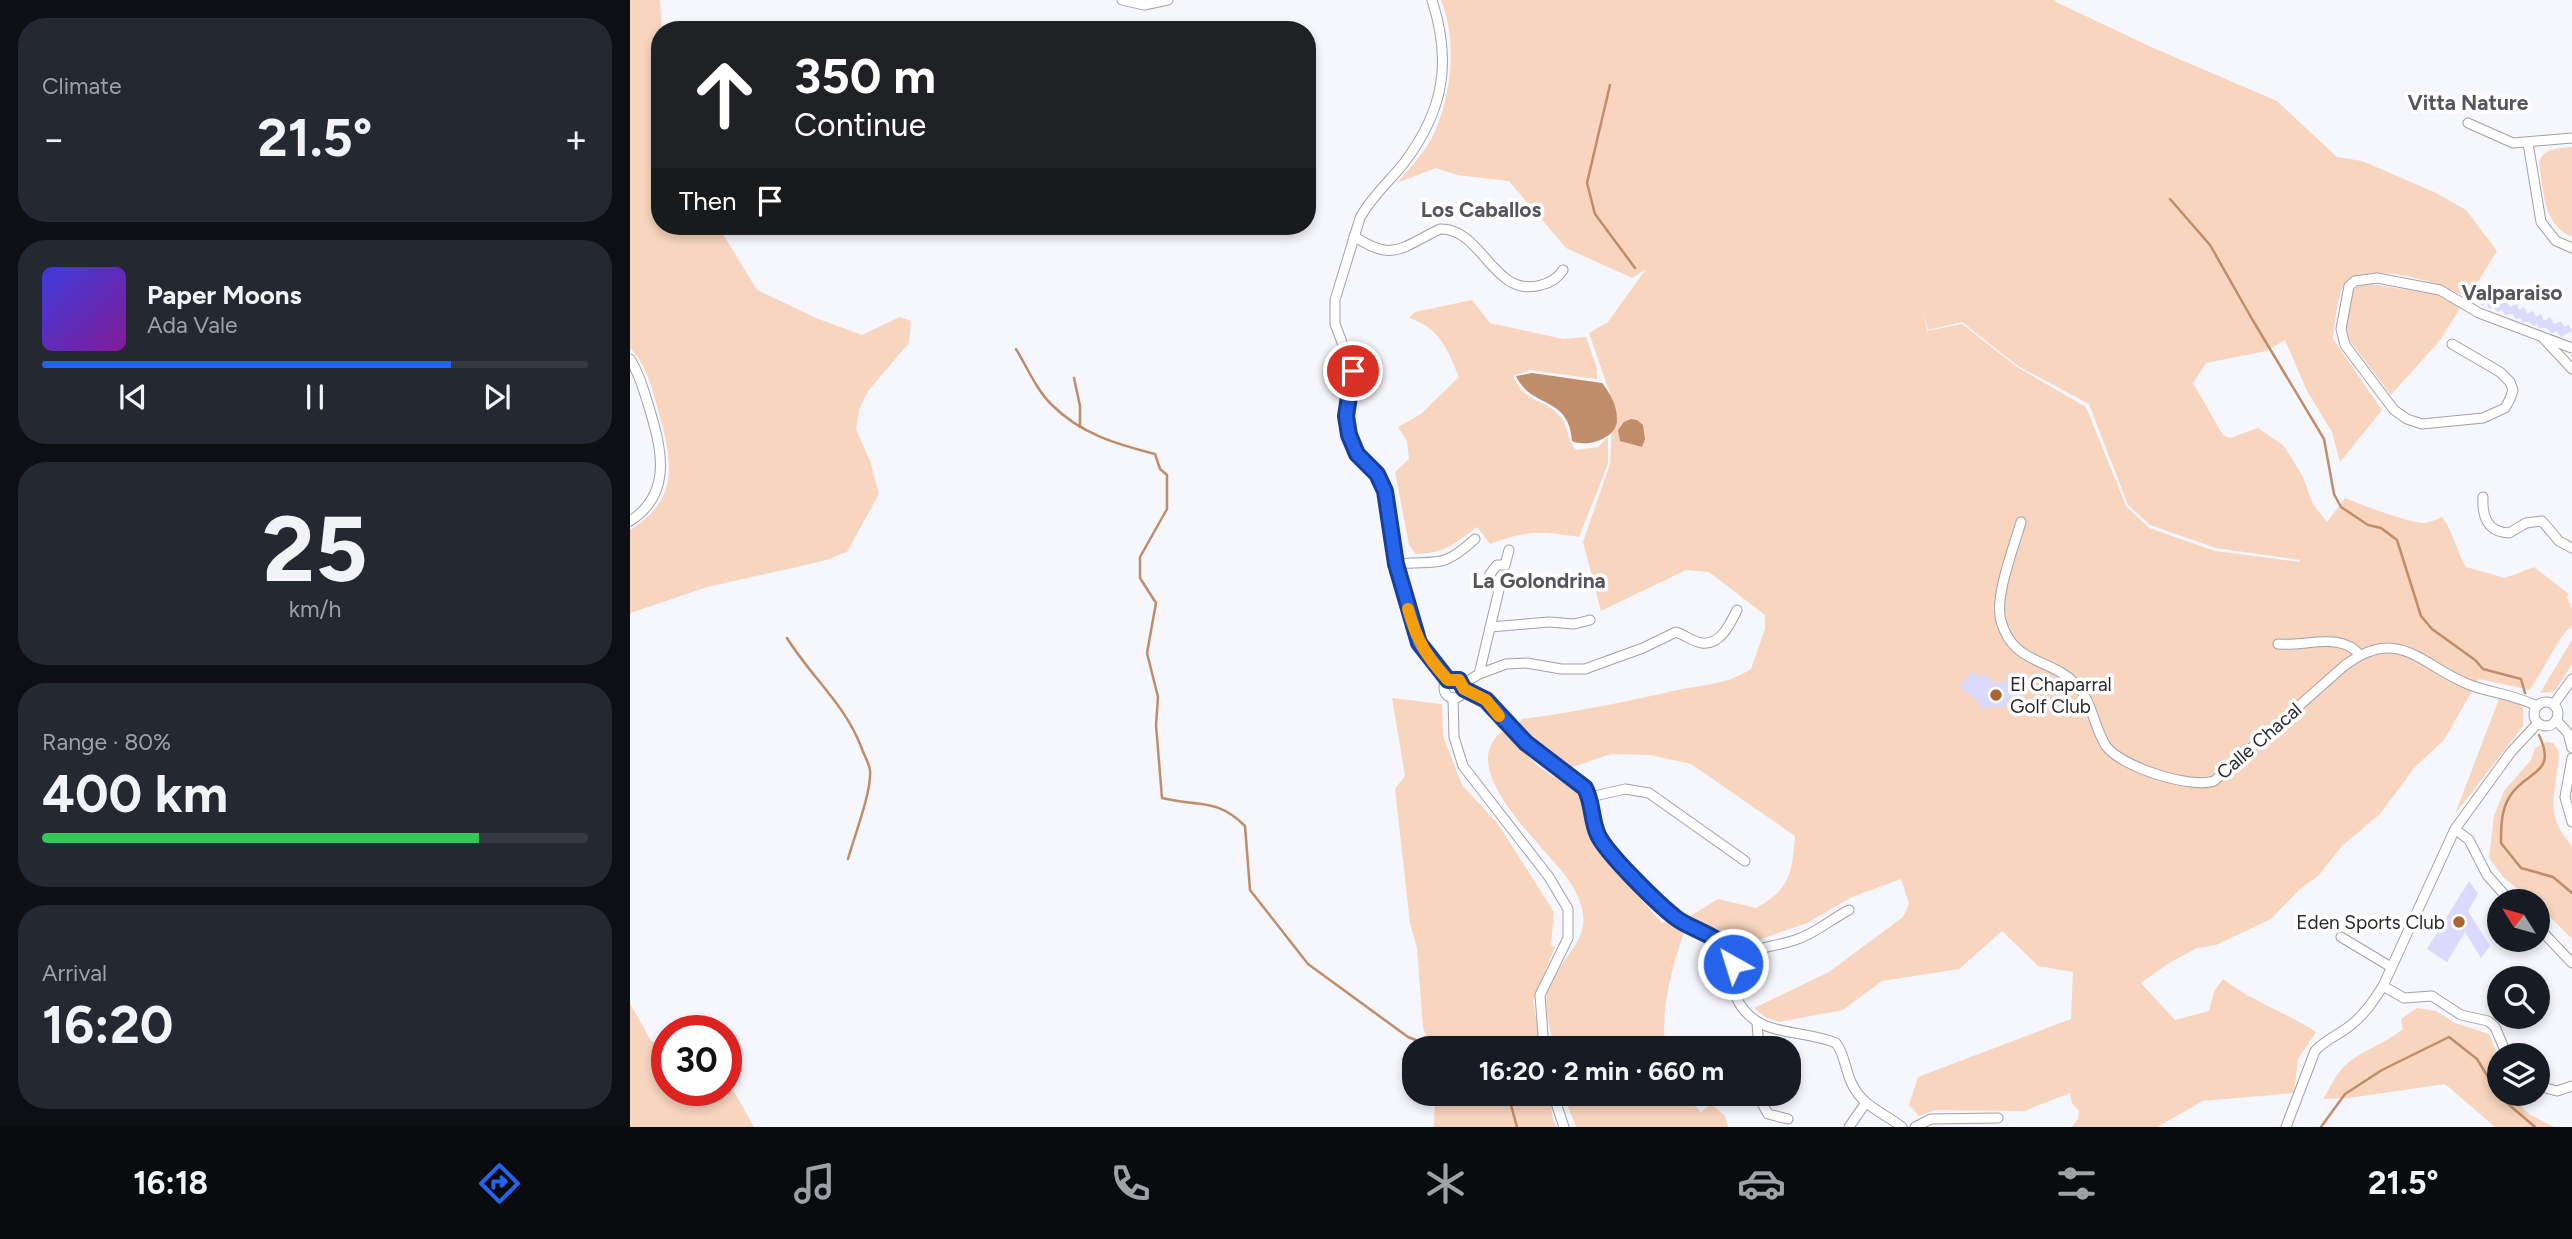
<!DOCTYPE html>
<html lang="en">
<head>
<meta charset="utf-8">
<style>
  :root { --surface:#171b24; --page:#242831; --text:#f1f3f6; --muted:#9ea1a6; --line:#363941; --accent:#2563eb }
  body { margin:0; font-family:Figtree,sans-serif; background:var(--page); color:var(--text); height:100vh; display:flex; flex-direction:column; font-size:26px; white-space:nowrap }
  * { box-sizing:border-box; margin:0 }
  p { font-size:23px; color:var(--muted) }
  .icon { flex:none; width:38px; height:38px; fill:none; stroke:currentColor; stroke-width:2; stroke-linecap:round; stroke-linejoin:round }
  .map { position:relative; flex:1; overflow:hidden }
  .drawer { display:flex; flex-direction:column; gap:18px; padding:18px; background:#0d0f14; width:630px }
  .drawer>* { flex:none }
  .banner { position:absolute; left:21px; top:21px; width:665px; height:214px; border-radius:28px; box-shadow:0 4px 10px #0003; background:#202124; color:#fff; overflow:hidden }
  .needle { width:46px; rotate:307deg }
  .buttons { position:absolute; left:1857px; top:889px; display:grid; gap:14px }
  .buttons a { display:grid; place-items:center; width:63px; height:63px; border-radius:50%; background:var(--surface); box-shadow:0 4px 10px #0003; font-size:35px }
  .speed { position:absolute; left:21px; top:1015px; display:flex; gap:14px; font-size:35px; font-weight:700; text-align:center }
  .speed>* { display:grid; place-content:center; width:91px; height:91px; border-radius:50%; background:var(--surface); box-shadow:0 4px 10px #0003; line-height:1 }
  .speed .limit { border:10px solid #d22; background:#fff; color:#111 }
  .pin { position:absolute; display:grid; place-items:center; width:60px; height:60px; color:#fff; margin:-30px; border:4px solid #fff; border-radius:50%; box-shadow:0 2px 7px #0007 }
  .me { position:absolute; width:77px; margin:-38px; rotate:321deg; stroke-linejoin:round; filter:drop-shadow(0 0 5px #0008) }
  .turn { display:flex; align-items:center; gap:24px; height:147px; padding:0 28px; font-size:32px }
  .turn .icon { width:91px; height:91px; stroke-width:2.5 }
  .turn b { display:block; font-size:49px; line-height:60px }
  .then { display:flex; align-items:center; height:66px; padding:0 28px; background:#0003; gap:14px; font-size:26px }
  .big { font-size:52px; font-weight:700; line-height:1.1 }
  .drawer .widget { flex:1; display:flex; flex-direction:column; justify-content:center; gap:10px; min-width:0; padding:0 24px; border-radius:28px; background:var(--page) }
  .drawer .dial { align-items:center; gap:0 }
  .dial b { font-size:91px; line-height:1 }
  .song { display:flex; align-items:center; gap:21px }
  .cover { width:84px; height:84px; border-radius:10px; background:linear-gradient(135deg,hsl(240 70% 55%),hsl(290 70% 35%)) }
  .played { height:7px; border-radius:4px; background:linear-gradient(90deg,var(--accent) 75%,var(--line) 75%) }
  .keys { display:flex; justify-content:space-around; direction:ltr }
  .heat { display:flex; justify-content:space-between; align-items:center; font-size:38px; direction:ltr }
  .charge { height:10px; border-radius:5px; background:linear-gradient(90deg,#34c759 80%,var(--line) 0) }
  .trip { position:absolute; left:772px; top:1036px; width:399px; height:70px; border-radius:28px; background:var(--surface); box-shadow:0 4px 10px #0003; font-weight:700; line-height:70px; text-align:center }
  .tab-bar { display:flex; height:112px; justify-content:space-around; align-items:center; background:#090b0e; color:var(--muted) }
  .tab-bar .icon { width:49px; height:49px }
  .tab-bar .active { color:var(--accent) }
  .tab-bar b { font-size:32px; color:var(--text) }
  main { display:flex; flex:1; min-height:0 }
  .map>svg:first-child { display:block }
  .green { fill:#f7d5be; fill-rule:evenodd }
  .water { fill:#c08d6a }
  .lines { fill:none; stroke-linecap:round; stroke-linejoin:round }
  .stream { stroke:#c08d6a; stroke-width:2.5 }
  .building { fill:#dbdafc }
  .minor-casing { stroke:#a1a0ab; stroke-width:11 }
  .minor { stroke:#fff; stroke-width:9 }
  .route-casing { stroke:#184099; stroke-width:18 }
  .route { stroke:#2563eb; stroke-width:12 }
  .slow { stroke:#f59e0b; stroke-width:12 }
  .poi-dot { fill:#a96633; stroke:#fff; stroke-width:2.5 }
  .labels { text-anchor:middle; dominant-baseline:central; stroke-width:7; stroke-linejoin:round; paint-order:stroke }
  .poi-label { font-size:19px; fill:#29282d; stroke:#fff; text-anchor:start }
  .street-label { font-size:19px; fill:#29282d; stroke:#fff }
  .neighbourhood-label { font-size:21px; font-weight:bold; fill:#55555e; stroke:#fff }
</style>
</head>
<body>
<main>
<section class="drawer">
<div class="widget"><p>Climate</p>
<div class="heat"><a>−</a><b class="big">21.5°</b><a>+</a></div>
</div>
<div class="widget">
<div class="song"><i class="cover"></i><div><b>Paper Moons</b><p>Ada Vale</p></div></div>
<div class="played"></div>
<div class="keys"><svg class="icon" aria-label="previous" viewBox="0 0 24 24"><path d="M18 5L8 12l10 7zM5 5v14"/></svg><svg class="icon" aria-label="pause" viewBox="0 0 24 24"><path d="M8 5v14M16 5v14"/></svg><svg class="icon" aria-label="next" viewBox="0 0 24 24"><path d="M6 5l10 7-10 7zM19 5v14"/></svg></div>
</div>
<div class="widget dial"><b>25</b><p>km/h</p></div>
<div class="widget"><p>Range · 80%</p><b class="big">400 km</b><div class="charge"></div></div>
<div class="widget"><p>Arrival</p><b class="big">16:20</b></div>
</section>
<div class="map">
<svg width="1942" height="1127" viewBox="0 0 1942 1127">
  <rect width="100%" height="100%" fill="#f6f6fd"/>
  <g class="green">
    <path d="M0 0H30L32 30H30V226H88L127 290 186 318 232 335 270 317 281 321 279 343 238 391 229 410 226 429 240 461 249 494 217 552 193 561 77 587 0 613V530C53 498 41 456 27 406 21 385 16 364 0 348Z"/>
    <path d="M811 0H1426L1424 1 1521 47 1647 101 1707 157 1732 161 1804 192 1836 210 1867 251 1838 298C1812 283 1736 258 1714 285 1707 294 1705 326 1703 339L1752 410 1710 462 1702 432 1677 391 1655 340 1636 351 1576 363 1563 383 1593 435 1600 438 1628 428 1654 446 1672 475 1683 504 1697 522 1715 498C1729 504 1782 524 1795 523 1800 522 1807 519 1812 517 1824 533 1826 550 1836 567L1875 578 1904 567 1939 594 1937 598 1942 608V625L1932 636 1900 690 1849 679 1814 740 1785 767 1750 814 1712 846 1689 875 1669 890 1641 919 1586 945 1567 948 1539 963 1511 983 1545 1020 1579 1011 1584 992 1593 979C1622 1002 1654 1011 1686 1032L1668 1059 1664 1093 1573 1101 1527 1127H1442L1448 1119 1449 1111 1442 1103 1440 1093 1394 1111 1305 1110 1289 1116 1279 1105 1288 1077 1441 1019 1443 972 1408 966 1372 931 1329 969 1252 981 1213 1010 1149 1022 1135 1017 1124 1008 1199 972 1273 917 1279 904 1271 879 1222 897 1177 923 1108 947 1070 925 1055 930C1043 963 1029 1013 1036 1048H924C921 1033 913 1005 918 990 935 945 972 939 942 885 923 853 820 769 873 731L908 766 948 793 954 802 960 832 969 850 1032 923 1057 918 1088 899 1126 908C1161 889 1162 872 1165 836L1061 764 1020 755 981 754 940 768 887 726 892 719C945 712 996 702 1048 690 1076 684 1096 685 1121 669L1135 629V615L1079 572 1056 570 971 611 953 542 980 464 983 402 959 333 978 322 1016 269 1002 278 936 248 879 181 827 175 806 168 767 183C781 167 798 149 806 129 822 91 827 39 811 0ZM1294 314 1298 330 1332 322 1388 366 1459 404 1498 505 1520 525 1586 548 1671 560 1669 562 1585 551 1519 528 1496 506 1456 407 1387 367 1332 324 1297 331Z"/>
    <path d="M1942 147V237C1912 224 1914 191 1909 163 1913 147 1929 149 1942 147Z"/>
    <path d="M1735 283 1809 295 1830 308 1811 339 1761 395 1717 337 1716 323 1722 293 1727 286Z"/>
    <path d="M842 300 860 323 933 339 956 337 967 369V379L900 370 883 376C896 404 909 396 929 415 939 425 936 439 946 450L968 447 978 437V464L949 537C910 531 898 530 860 544L847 527C824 544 816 553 786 554L779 545 765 472 779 459 777 441 768 427 791 414 829 377C817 348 810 328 779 318L785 312Z"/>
    <path d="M1942 640V664L1927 688 1922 692 1910 693Z"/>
    <path d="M762 698 812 704 813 736 832 785 868 824 924 912 921 945 925 947 903 1001 911 1048H802L793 1028 787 948 780 923 765 789 775 776Z"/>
    <path d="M1869 699 1888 703 1893 708V726L1825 814Z"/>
    <path d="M1916 742 1923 743 1929 751C1928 791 1911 811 1942 846V939L1908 905V901H1903L1874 878 1859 858 1864 816 1874 791 1901 760 1905 748Z"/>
    <path d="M0 1003 21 1041 37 1048V1090H96V1077L124 1127H0Z"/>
    <path d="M1787 1008 1806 1011 1825 1023 1859 1034 1869 1058V1094H1879L1899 1114 1924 1127H1865L1815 1084 1719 1098 1693 1099C1699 1090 1704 1078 1711 1070 1727 1051 1754 1045 1773 1029L1771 1019Z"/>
    <path d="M805 1094H919L923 1120 927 1127H804Z"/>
    <path d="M933 1094H1053L1071 1112 1081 1104 1095 1116 1098 1127H946Z"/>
  </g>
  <g class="water">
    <path d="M902 373 972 383C980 393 987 405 987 419 988 438 957 448 942 441 939 395 901 409 886 376Z"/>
    <path d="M1001 419 1007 420 1013 425 1015 439 1012 447 990 441 988 430 994 422Z"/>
  </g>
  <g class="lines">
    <g class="stream">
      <path d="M980 85 957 183 965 214 1005 268"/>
      <path d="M1540 199 1580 245 1622 319 1694 439 1704 494 1711 507 1738 525 1751 528 1767 540 1791 616 1802 629 1845 660 1853 669 1891 679 1895 693"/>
      <path d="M386 349C397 367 407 391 422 405 451 434 486 444 525 454L530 469 537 475V509L510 557V578L526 603 517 653 528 697 526 725 532 798C568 807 586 797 615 826L620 890 678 964 778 1037 806 1048"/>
      <path d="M444 378 450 406V427"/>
      <path d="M157 638C181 677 216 705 232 749 234 755 239 763 240 770 242 791 224 837 218 859"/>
      <path d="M1909 735C1928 775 1896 770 1880 796 1871 810 1871 827 1871 843L1891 868 1923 877 1942 893"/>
      <path d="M878 1094 887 1127"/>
      <path d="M1691 1127 1715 1094 1752 1070 1819 1037 1847 1059 1870 1097 1905 1127"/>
    </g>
  </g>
  <g class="building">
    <path d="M1860 294 1863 300 1868 297 1871 304 1877 301 1880 307 1887 304 1889 310 1894 307 1897 314 1903 311 1906 317 1911 314 1914 321 1920 317 1924 324 1931 321 1934 327 1939 325 1942 331 1931 337 1927 331 1922 333 1916 328H1909L1907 324 1904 326 1899 322H1892L1891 318 1885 319 1883 314 1875 315 1872 310 1867 312 1864 307 1859 309 1857 303 1852 306 1849 300Z"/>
    <path d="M1342 671 1350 677 1353 674 1364 683 1377 681 1376 674 1382 673 1384 683 1391 682 1393 704 1351 709 1350 703 1329 687Z"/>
    <path d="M1839 881 1848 894 1838 911 1860 946 1851 958 1835 932 1817 962 1797 949Z"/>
  </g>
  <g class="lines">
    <g class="minor-casing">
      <g id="minor">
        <path d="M492 0 514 5 538 0"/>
        <path d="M802 0C822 62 814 110 774 163 760 181 741 197 730 218L705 300V324L723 371 716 416 719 435 727 454 747 474 755 491 766 564 789 643 818 680"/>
        <path d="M1838 123 1883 143 1942 138"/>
        <path d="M1898 143 1911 222 1926 241 1942 248"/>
        <path d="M724 236C763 263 772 247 810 229 853 228 863 299 911 285 920 283 928 278 933 270"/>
        <path d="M1914 339 1942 369"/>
        <path d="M1822 344 1870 372 1880 382 1883 390 1880 399 1875 408 1853 418 1792 424 1777 419 1764 410 1715 345 1711 329 1719 286 1725 281 1747 278 1810 290 1849 313 1942 348"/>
        <path d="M0 359C9 373 13 388 18 404 31 446 44 493 0 521"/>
        <path d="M1853 497C1852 516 1857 532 1879 533L1896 523 1912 521 1929 541 1942 548"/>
        <path d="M1391 522C1384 547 1364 597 1371 621 1383 665 1421 658 1446 684 1462 700 1464 728 1476 746 1491 767 1561 789 1584 781L1714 666C1769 624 1791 666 1840 685 1862 693 1885 695 1907 706"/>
        <path d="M766 564C808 560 811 570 845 539"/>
        <path d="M860 627 919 622 944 624 960 620"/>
        <path d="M1648 644C1676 647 1710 631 1730 655"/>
        <path d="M849 674 876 664 897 663 931 669H955L1013 648 1046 632C1055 635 1063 642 1072 643 1091 645 1100 624 1107 610"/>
        <circle cx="824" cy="688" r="10"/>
        <path d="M833 684 849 674 869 590 860 582V574L867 565H875L879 550"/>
        <path d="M834 689 856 700 896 743 955 788 960 797 969 837 983 856 1046 918 1098 950C1107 965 1099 981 1106 997 1125 1039 1170 1028 1206 1043 1215 1055 1215 1070 1222 1084 1233 1107 1253 1112 1272 1127"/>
        <path d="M823 698 824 737 833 766 919 877 938 909V938L910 995 914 1048"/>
        <circle cx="1916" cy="714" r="12"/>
        <path d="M1924 704 1942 679"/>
        <path d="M1926 720 1938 733 1942 748"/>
        <path d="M1942 758 1935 797 1942 822"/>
        <path d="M960 797 995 789 1019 793 1115 861"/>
        <path d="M1825 829 1839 840 1857 875 1880 901"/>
        <path d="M1908 927 1942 963"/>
        <path d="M1711 937 1761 967"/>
        <path d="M1103 964C1129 944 1138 949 1165 940 1185 934 1201 919 1219 910"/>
        <path d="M1753 986 1774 998 1802 996 1831 1015 1858 1021 1865 1027 1877 1055"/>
        <path d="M1127 1023 1129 1048"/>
        <path d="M1908 1086 1927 1091 1942 1086"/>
        <path d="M923 1094 934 1127"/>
        <path d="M1132 1094 1133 1105 1138 1114 1158 1119"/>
        <path d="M1219 1127 1235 1104"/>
        <path d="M1285 1127 1301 1119 1368 1118"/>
        <path d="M1656 1127 1685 1051C1696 1039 1709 1035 1721 1025 1735 1014 1744 1000 1753 986L1825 829 1881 752 1908 723"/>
      </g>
    </g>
    <use href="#minor" class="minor"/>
  </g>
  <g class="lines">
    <g class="route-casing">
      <path id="route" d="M723 371 716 416 719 435 727 454 747 474 755 491 766 564 789 643 818 680H829L834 689 856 700 896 743 955 788C963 803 961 820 968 835 977 854 1028 904 1046 918 1064 932 1101 937 1103 964"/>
    </g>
    <use href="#route" class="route"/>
    <path class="slow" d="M778 609C787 641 796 656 818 680H829L834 689 856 700 869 716"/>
  </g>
  <g class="poi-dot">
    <circle cx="1366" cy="695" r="7"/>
    <circle cx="1829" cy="922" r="7"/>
  </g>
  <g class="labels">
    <g class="poi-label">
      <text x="1380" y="684">El Chaparral<tspan x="1380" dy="22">Golf Club</tspan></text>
      <text x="1815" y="922" text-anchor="end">Eden Sports Club</text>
    </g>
    <g class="street-label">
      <text transform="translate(1629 741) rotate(-41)">Calle Chacal</text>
    </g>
    <g class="neighbourhood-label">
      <text x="1838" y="102">Vitta Nature</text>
      <text x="851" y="209">Los Caballos</text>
      <text x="1882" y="292">Valparaiso</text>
      <text x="909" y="580">La Golondrina</text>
    </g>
  </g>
</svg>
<div class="buttons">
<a><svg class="needle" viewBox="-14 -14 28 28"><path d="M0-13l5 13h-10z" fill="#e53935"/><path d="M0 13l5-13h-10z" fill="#9ea1a6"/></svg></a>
<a><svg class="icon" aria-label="search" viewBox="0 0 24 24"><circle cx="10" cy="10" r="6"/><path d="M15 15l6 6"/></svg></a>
<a><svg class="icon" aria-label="layers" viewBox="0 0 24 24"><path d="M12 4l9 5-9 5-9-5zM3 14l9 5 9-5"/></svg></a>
</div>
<div class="speed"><div class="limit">30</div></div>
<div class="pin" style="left:723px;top:371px;background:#d93025"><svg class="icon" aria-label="arrive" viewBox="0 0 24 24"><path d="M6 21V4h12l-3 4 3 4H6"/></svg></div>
<svg class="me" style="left:1103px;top:964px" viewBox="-20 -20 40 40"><circle r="17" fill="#2563eb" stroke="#fff" stroke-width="3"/><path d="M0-11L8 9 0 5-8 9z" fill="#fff"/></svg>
<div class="trip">16:20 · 2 min · 660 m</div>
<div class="banner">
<div class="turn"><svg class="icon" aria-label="ahead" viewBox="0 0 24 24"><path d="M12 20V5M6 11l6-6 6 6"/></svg><div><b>350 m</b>Continue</div></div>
<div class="then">Then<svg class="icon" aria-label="arrive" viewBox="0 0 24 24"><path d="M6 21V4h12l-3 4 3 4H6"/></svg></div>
</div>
</div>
</main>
<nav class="tab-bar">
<b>16:18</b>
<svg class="icon active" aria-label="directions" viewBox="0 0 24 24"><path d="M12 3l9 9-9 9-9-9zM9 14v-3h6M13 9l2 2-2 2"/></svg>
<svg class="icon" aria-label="music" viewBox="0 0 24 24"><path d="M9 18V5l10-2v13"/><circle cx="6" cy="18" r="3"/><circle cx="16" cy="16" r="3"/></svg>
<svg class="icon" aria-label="phone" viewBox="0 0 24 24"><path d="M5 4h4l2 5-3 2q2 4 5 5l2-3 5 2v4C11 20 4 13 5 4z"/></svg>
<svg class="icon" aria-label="climate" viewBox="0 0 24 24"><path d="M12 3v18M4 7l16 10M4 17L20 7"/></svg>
<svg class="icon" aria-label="car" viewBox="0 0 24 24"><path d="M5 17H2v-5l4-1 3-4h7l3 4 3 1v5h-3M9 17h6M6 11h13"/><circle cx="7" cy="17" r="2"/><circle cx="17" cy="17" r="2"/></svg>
<svg class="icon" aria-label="filters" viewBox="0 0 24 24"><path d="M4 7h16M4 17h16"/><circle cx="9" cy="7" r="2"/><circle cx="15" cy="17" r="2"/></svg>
<b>21.5°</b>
</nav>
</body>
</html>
